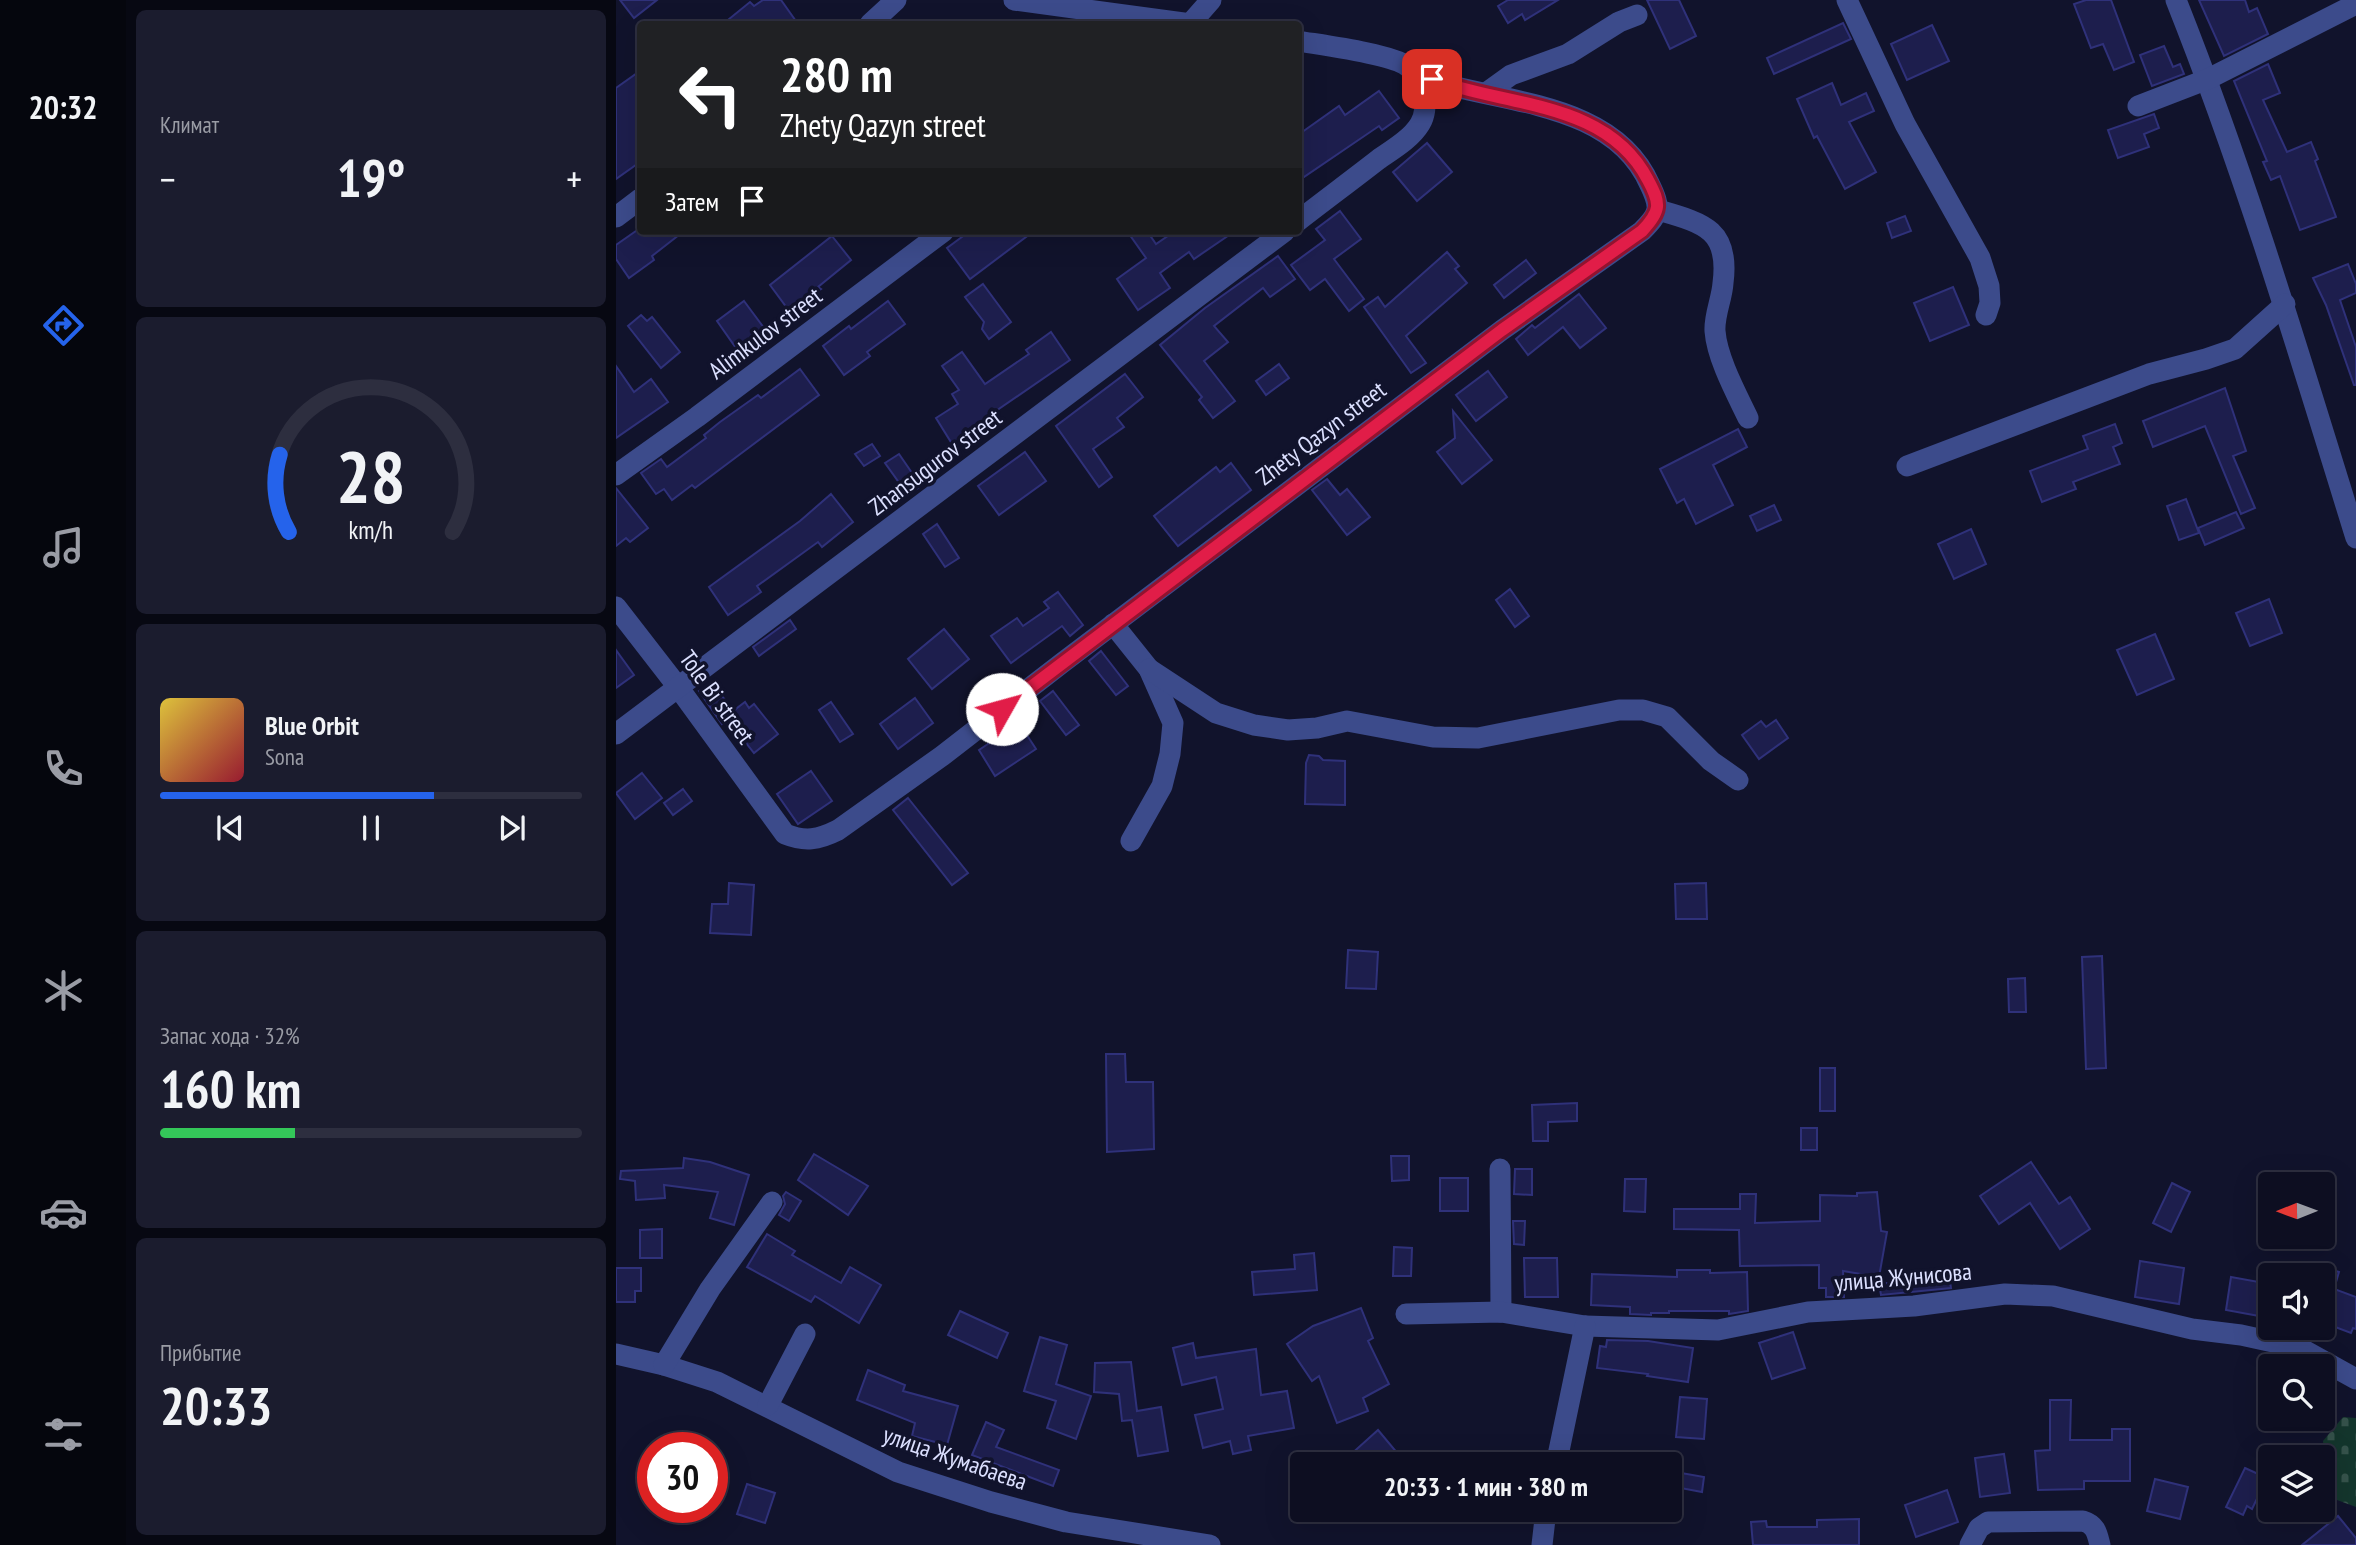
<!DOCTYPE html>
<html lang="ru">
<head>
<meta charset="utf-8">
<style>
  :root { --surface:#0d0e21; --page:#1b1c2e; --text:#f1f3f6; --muted:#9a9ca5; --line:#2d2e3f; --accent:#2563eb }
  body { margin:0; font-family:"PT Sans Narrow",sans-serif; background:var(--page); color:var(--text); height:100vh; display:flex; flex-direction:column; font-size:26px; white-space:nowrap }
  * { box-sizing:border-box; margin:0 }
  p { font-size:23px; color:var(--muted) }
  .icon { flex:none; width:38px; height:38px; fill:none; stroke:currentColor; stroke-width:2; stroke-linecap:round; stroke-linejoin:round }
  .map { position:relative; flex:1; overflow:hidden }
  .side { display:flex; flex-direction:column; gap:10px; padding:10px; background:#070812; width:490px }
  .side>* { flex:none }
  .banner { position:absolute; left:21px; top:21px; width:665px; height:214px; border-radius:7px; box-shadow:0 7px 28px #0002,0 0 0 2px var(--line); background:#202124; color:#fff; overflow:hidden }
  .needle { width:46px; rotate:269deg }
  .controls { position:absolute; left:1642px; top:1172px; display:grid; gap:14px }
  .controls a { display:grid; place-items:center; width:77px; height:77px; border-radius:7px; background:var(--surface); box-shadow:0 7px 28px #0002,0 0 0 2px var(--line); font-size:35px }
  .speed { position:absolute; left:21px; top:1432px; display:flex; gap:14px; font-size:35px; font-weight:700; text-align:center }
  .speed>* { display:grid; place-content:center; width:91px; height:91px; border-radius:50%; background:var(--surface); box-shadow:0 7px 28px #0002,0 0 0 2px var(--line); line-height:1 }
  .speed .limit { border:10px solid #d22; background:#fff; color:#111 }
  .pin { position:absolute; display:grid; place-items:center; width:60px; height:60px; color:#fff; margin:-30px; border-radius:14px; box-shadow:0 4px 10px #0006 }
  .me { position:absolute; width:77px; margin:-38px; rotate:52deg; stroke-linejoin:round; filter:drop-shadow(0 0 5px #0008) }
  .turn { display:flex; align-items:center; gap:24px; height:147px; padding:0 28px; font-size:32px }
  .turn .icon { width:91px; height:91px; stroke-width:2.5 }
  .turn b { display:block; font-size:49px; line-height:60px }
  .then { display:flex; align-items:center; height:66px; padding:0 28px; background:#0003; gap:14px; font-size:26px }
  .big { font-size:52px; font-weight:600; line-height:1.1 }
  .side .widget { flex:1; display:flex; flex-direction:column; justify-content:center; gap:10px; min-width:0; padding:0 24px; border-radius:10px; background:var(--page) }
  .side .dial { align-items:center; gap:0 }
  .dial svg { height:182px; overflow:visible; fill:none; stroke:var(--line); stroke-width:7; stroke-linecap:round; text-anchor:middle }
  .dial text { fill:var(--text); stroke:none }
  .song { display:flex; align-items:center; gap:21px }
  .cover { width:84px; height:84px; border-radius:10px; background:linear-gradient(135deg,hsl(50 70% 55%),hsl(350 70% 35%)) }
  .played { height:7px; border-radius:4px; background:linear-gradient(90deg,var(--accent) 65%,var(--line) 65%) }
  .keys { display:flex; justify-content:space-around; direction:ltr }
  .heat { display:flex; justify-content:space-between; align-items:center; font-size:38px; direction:ltr }
  .charge { height:10px; border-radius:5px; background:linear-gradient(90deg,#34c759 32%,var(--line) 0) }
  .trip { position:absolute; left:674px; top:1452px; width:392px; height:70px; border-radius:7px; background:var(--surface); box-shadow:0 7px 28px #0002,0 0 0 2px var(--line); font-weight:600; line-height:70px; text-align:center }
  main { display:flex; flex:1; min-height:0 }
  .tab-bar { display:flex; flex-direction:column; width:126px; justify-content:space-around; align-items:center; background:#05060d; color:var(--muted) }
  .tab-bar .icon { width:49px; height:49px }
  .tab-bar .current { color:var(--accent) }
  .tab-bar b { font-size:32px; color:var(--text) }
  .map>svg:first-child { display:block }
  .cemetery { fill:url(#cemetery-stones) }
  .building { fill:#1d1e4d; stroke:#2f317a; stroke-width:2 }
  .lines { fill:none; stroke-linecap:round; stroke-linejoin:round }
  .minor { stroke:#3c4b8b; stroke-width:21 }
  .route-casing { stroke:#92132f; stroke-width:18 }
  .route { stroke:#e11d48; stroke-width:12 }
  .labels { text-anchor:middle; dominant-baseline:central; stroke-width:7; stroke-linejoin:round; paint-order:stroke }
  .street-label { font-size:24px; fill:#dce0ff; stroke:#11132c }
</style>
</head>
<body>
<main>
<nav class="tab-bar">
<b>20:32</b>
<svg class="icon current" aria-label="directions" viewBox="0 0 24 24"><path d="M12 3l9 9-9 9-9-9zM9 14v-3h6M13 9l2 2-2 2"/></svg>
<svg class="icon" aria-label="music" viewBox="0 0 24 24"><path d="M9 18V5l10-2v13"/><circle cx="6" cy="18" r="3"/><circle cx="16" cy="16" r="3"/></svg>
<svg class="icon" aria-label="phone" viewBox="0 0 24 24"><path d="M5 4h4l2 5-3 2q2 4 5 5l2-3 5 2v4C11 20 4 13 5 4z"/></svg>
<svg class="icon" aria-label="climate" viewBox="0 0 24 24"><path d="M12 3v18M4 7l16 10M4 17L20 7"/></svg>
<svg class="icon" aria-label="car" viewBox="0 0 24 24"><path d="M5 17H2v-5l4-1 3-4h7l3 4 3 1v5h-3M9 17h6M6 11h13"/><circle cx="7" cy="17" r="2"/><circle cx="17" cy="17" r="2"/></svg>
<svg class="icon" aria-label="filters" viewBox="0 0 24 24"><path d="M4 7h16M4 17h16"/><circle cx="9" cy="7" r="2"/><circle cx="15" cy="17" r="2"/></svg>
</nav>
<section class="side">
<div class="widget"><p>Климат</p>
<div class="heat"><a>−</a><b class="big">19°</b><a>+</a></div>
</div>
<div class="widget dial"><svg viewBox="0 0 100 80">
<path d="M14 69A42 42 0 1 1 86 69"/>
<path d="M14 69A42 42 0 0 1 10 35" stroke="#2563eb"/>
<text x="50" y="56" font-size="32" font-weight="700">28</text>
<text x="50" y="72" font-size="11">km/h</text>
</svg></div>
<div class="widget">
<div class="song"><i class="cover"></i><div><b>Blue Orbit</b><p>Sona</p></div></div>
<div class="played"></div>
<div class="keys"><svg class="icon" aria-label="previous" viewBox="0 0 24 24"><path d="M18 5L8 12l10 7zM5 5v14"/></svg><svg class="icon" aria-label="pause" viewBox="0 0 24 24"><path d="M8 5v14M16 5v14"/></svg><svg class="icon" aria-label="next" viewBox="0 0 24 24"><path d="M6 5l10 7-10 7zM19 5v14"/></svg></div>
</div>
<div class="widget"><p>Запас хода · 32%</p><b class="big">160 km</b><div class="charge"></div></div>
<div class="widget"><p>Прибытие</p><b class="big">20:33</b></div>
</section>
<div class="map">
<svg width="1740" height="1545" viewBox="0 0 1740 1545">
  <defs>
    <pattern id="cemetery-stones" width="16" height="16" patternUnits="userSpaceOnUse" patternTransform="scale(1.75)"><rect width="16" height="16" fill="#14362d"/><path d="M2 7V4a2 2 0 0 1 4 0v3zM10 15v-3a2 2 0 0 1 4 0v3z" fill="#36534c"/></pattern>
  </defs>
  <rect width="100%" height="100%" fill="#11132c"/>
  <path class="cemetery" d="M1727 1417 1740 1418V1507L1713 1497 1707 1441Z"/>
  <g class="building">
    <path d="M4 0H41L18 18Z"/>
    <path d="M147 0H165L182 24H107L134 2 138 6Z"/>
    <path d="M892 0H942L909 20 906 14 892 23 882 6Z"/>
    <path d="M1031 0H1063L1080 36 1054 49Z"/>
    <path d="M1470 0H1495L1518 62 1498 70 1487 44 1475 48 1458 4Z"/>
    <path d="M1583 0H1629L1633 12 1641 8 1652 34 1608 56Z"/>
    <path d="M1227 23 1235 39 1158 74 1151 58Z"/>
    <path d="M1316 25 1333 61 1291 80 1275 44Z"/>
    <path d="M1548 46 1557 67 1564 64 1568 74 1536 86 1524 55Z"/>
    <path d="M1652 64 1664 93 1647 100 1671 152 1695 142 1702 159 1699 161 1720 217 1684 230 1664 176 1655 180 1647 162 1651 161 1618 81Z"/>
    <path d="M24 71V162L0 179V88Z"/>
    <path d="M1216 83 1225 105 1250 93 1258 111 1233 122 1260 172 1229 189 1201 136 1198 138 1181 99Z"/>
    <path d="M763 91 783 118 766 130 763 126 682 181V135L723 106 729 115Z"/>
    <path d="M1538 114 1543 128 1528 134 1533 147 1502 158 1492 130Z"/>
    <path d="M811 143 836 172 801 201 777 172Z"/>
    <path d="M724 211 745 239 718 259 748 299 733 311 709 279 694 290 675 265 709 240 700 229Z"/>
    <path d="M1289 216 1295 231 1276 238 1271 223Z"/>
    <path d="M20 231H68L36 256 38 260 13 278 0 259V245Z"/>
    <path d="M354 231H418L354 279 331 248Z"/>
    <path d="M511 231H531L540 244 559 231H619L578 259 573 252 544 273 554 288 522 310 501 279 530 258Z"/>
    <path d="M216 236 235 260 202 287 205 289 174 312 154 285Z"/>
    <path d="M831 252 843 266 839 269 851 283 790 336 810 363 795 373 748 307 762 297 769 307Z"/>
    <path d="M662 256 679 279 654 297 647 288 598 326 612 342 588 361 619 401 597 418 583 400 586 397 544 345 589 308Z"/>
    <path d="M910 260 920 273 888 298 878 285Z"/>
    <path d="M1732 264 1740 284V293L1724 300 1740 347V385H1738L1710 305 1697 278Z"/>
    <path d="M367 284 395 322 373 339 366 329 368 322 349 297Z"/>
    <path d="M1337 287 1353 325 1314 341 1298 303Z"/>
    <path d="M963 294 990 328 964 348 947 327 912 355 900 339 916 325 919 328Z"/>
    <path d="M128 301 148 328 120 348 101 321Z"/>
    <path d="M272 301 289 324 251 352 254 356 228 375 207 346 233 326 235 329Z"/>
    <path d="M25 315 31 321 36 317 64 352 45 368 12 326Z"/>
    <path d="M435 332 454 360 377 413 384 425 371 434 368 428 338 447 320 418 342 404 336 394 343 390 326 366 346 352 369 384 413 354 410 350Z"/>
    <path d="M663 364 673 378 650 395 640 381Z"/>
    <path d="M0 366 18 392 35 379 52 402 0 438Z"/>
    <path d="M184 369 203 395 79 488 76 485 56 500 48 489 40 494 25 473 45 459 51 467 90 438 88 435 104 422 142 395 145 398Z"/>
    <path d="M872 371 891 397 860 421 840 395Z"/>
    <path d="M509 374 527 397 501 418 508 427 477 449 496 477 483 487 440 426Z"/>
    <path d="M1609 388 1630 451 1617 456 1639 508 1625 514 1589 426 1537 447 1527 421Z"/>
    <path d="M837 411 876 460 846 484 821 452 839 438Z"/>
    <path d="M1499 424 1506 443 1497 447 1504 464 1457 482 1460 489 1426 502 1414 471 1472 449 1467 436Z"/>
    <path d="M1122 429 1131 447 1097 465 1117 505 1080 524 1068 499 1061 503 1044 469Z"/>
    <path d="M256 444 264 456 248 466 239 454Z"/>
    <path d="M409 452 430 481 383 515 362 486Z"/>
    <path d="M283 454 305 486 292 495 269 463Z"/>
    <path d="M615 463 635 490 562 546 538 516 600 467 604 472Z"/>
    <path d="M711 479 724 495 731 489 754 517 731 535 696 490Z"/>
    <path d="M0 488 32 528 14 542 10 538 0 546Z"/>
    <path d="M215 494 237 522 206 547 202 542 141 586 145 592 112 615 93 587 184 521Z"/>
    <path d="M1570 499 1583 533 1563 540 1551 506Z"/>
    <path d="M1158 505 1165 520 1141 531 1134 516Z"/>
    <path d="M1620 512 1628 528 1589 545 1582 528Z"/>
    <path d="M321 524 343 558 329 567 307 534Z"/>
    <path d="M1355 529 1370 564 1338 579 1322 544Z"/>
    <path d="M894 589 913 616 899 627 880 600Z"/>
    <path d="M442 592 467 625 454 636 446 626 395 663 375 636 401 618 407 626 433 608 428 602Z"/>
    <path d="M1653 599 1666 633 1634 646 1620 613Z"/>
    <path d="M174 620 180 629 143 656 137 647Z"/>
    <path d="M328 629 353 659 316 689 292 659Z"/>
    <path d="M1539 634 1558 679 1521 695 1501 650Z"/>
    <path d="M0 650 18 675 0 688Z"/>
    <path d="M485 651 512 686 500 695 473 661Z"/>
    <path d="M96 682 117 711 129 702 133 708 138 704 162 734 138 753 112 720 106 724 83 691Z"/>
    <path d="M437 691 463 725 450 735 424 701Z"/>
    <path d="M299 698 317 723 282 749 264 724Z"/>
    <path d="M215 702 237 734 224 742 203 710Z"/>
    <path d="M1160 720 1172 738 1143 759 1126 735 1145 721 1150 727Z"/>
    <path d="M403 723 420 749 379 776 363 750Z"/>
    <path d="M693 755 703 756 707 760 729 761V805L689 804 690 763Z"/>
    <path d="M195 771 216 801 182 824 161 794Z"/>
    <path d="M26 773 46 798 19 819 0 793Z"/>
    <path d="M67 789 76 801 57 815 48 803Z"/>
    <path d="M292 798 352 873 336 885 277 810Z"/>
    <path d="M113 883 138 885 135 935 94 933 96 904H112Z"/>
    <path d="M1090 883 1091 919H1060L1059 884Z"/>
    <path d="M732 950 762 952 760 989 730 988Z"/>
    <path d="M1486 956 1490 1068 1470 1069 1466 957Z"/>
    <path d="M1409 978 1410 1012H1393L1392 979Z"/>
    <path d="M490 1054H509L510 1082H537L538 1149 491 1152Z"/>
    <rect x="1204" y="1068" width="15" height="43"/>
    <path d="M961 1103V1121L932 1122V1141H917L916 1105Z"/>
    <rect x="1185" y="1128" width="16" height="22"/>
    <path d="M198 1154 252 1186 232 1215 182 1180Z"/>
    <path d="M775 1156H793V1180L776 1181Z"/>
    <path d="M68 1158 94 1162 133 1175 118 1225 94 1218 102 1192 48 1185 49 1198 20 1200 19 1181 4 1179 5 1171 67 1168Z"/>
    <path d="M1415 1162 1443 1204 1454 1197 1474 1229 1444 1249 1414 1203 1383 1224 1364 1196Z"/>
    <path d="M899 1169H916V1195L898 1194Z"/>
    <rect x="824" y="1178" width="28" height="33"/>
    <path d="M1009 1179H1030L1029 1212 1008 1211Z"/>
    <path d="M1556 1183 1574 1192 1555 1232 1537 1223Z"/>
    <path d="M170 1192 185 1201 173 1221 163 1215 169 1204 167 1196Z"/>
    <path d="M1261 1192 1265 1231 1271 1232 1263 1277 1227 1271 1228 1297H1210V1288H1203V1265L1124 1266 1123 1230 1058 1229V1209H1124V1194H1140L1139 1223 1204 1221V1195L1241 1196V1193Z"/>
    <path d="M897 1221H909L908 1245 898 1244Z"/>
    <path d="M46 1229V1258H24V1230Z"/>
    <path d="M151 1234 179 1251 176 1255 225 1283 234 1267 265 1285 243 1323 199 1296 195 1302 131 1267Z"/>
    <path d="M778 1247 796 1248 795 1276H777Z"/>
    <path d="M698 1253 701 1290 638 1295 636 1272 679 1269 678 1255Z"/>
    <path d="M908 1258H941L942 1297H909Z"/>
    <path d="M1524 1261 1568 1268 1563 1304 1519 1297Z"/>
    <path d="M1706 1267 1723 1272 1718 1289 1740 1297V1329L1737 1328 1735 1333 1706 1322Z"/>
    <path d="M0 1268H25V1291H19V1302H0Z"/>
    <path d="M1061 1270H1094V1273L1131 1272 1132 1311 1113 1314V1311H1053V1313H1035V1315L1014 1314V1307L975 1305 976 1274 1061 1277Z"/>
    <path d="M1333 1275 1335 1288 1265 1295 1263 1284Z"/>
    <path d="M1615 1277 1654 1284V1318L1610 1310Z"/>
    <path d="M745 1308 757 1338 752 1341 773 1384 747 1398 752 1411 721 1423 703 1376 696 1381 671 1344 697 1326Z"/>
    <path d="M344 1311 392 1333 381 1358 332 1335Z"/>
    <path d="M1177 1332 1189 1368 1156 1379 1143 1343Z"/>
    <path d="M424 1337 451 1345 440 1384 475 1396 460 1439 431 1428 440 1401 408 1391Z"/>
    <path d="M991 1340 1032 1341 1077 1348 1072 1382 1031 1376 1032 1374 981 1368 984 1346 990 1347Z"/>
    <path d="M577 1343 580 1358 640 1349 645 1395 671 1391 678 1428 632 1436 635 1450 617 1454 614 1441 587 1448 579 1415 607 1409 600 1377 566 1385 557 1348Z"/>
    <path d="M515 1362 521 1411 545 1407 552 1451 522 1456 516 1420 506 1421 503 1394 478 1392 479 1363Z"/>
    <path d="M252 1370 289 1385 287 1391 342 1406 331 1445 296 1436 299 1423 241 1400Z"/>
    <path d="M1064 1397 1091 1399 1088 1439 1060 1437Z"/>
    <path d="M1434 1400H1455L1454 1440H1496V1429H1514V1481H1468V1489L1422 1490 1419 1451 1434 1450Z"/>
    <path d="M370 1422 388 1430 380 1447 443 1470 437 1486 356 1455Z"/>
    <path d="M762 1430 783 1455 771 1465H740L733 1456Z"/>
    <path d="M1388 1454 1394 1493 1364 1497 1359 1458Z"/>
    <path d="M1629 1468 1651 1478 1636 1509 1631 1506 1627 1515 1610 1507Z"/>
    <path d="M1054 1471 1088 1477 1086 1492 1054 1486Z"/>
    <path d="M1539 1479 1572 1487 1564 1519 1531 1511Z"/>
    <path d="M131 1484 159 1493 149 1523 121 1514Z"/>
    <path d="M1331 1490 1342 1522 1300 1537 1289 1505Z"/>
    <path d="M1722 1516 1740 1538V1545H1686Z"/>
    <path d="M1243 1519V1545H1137L1135 1522 1150 1521 1151 1527H1201V1520Z"/>
  </g>
  <g class="lines">
    <g class="minor">
      <path d="M398 0 575 24"/>
      <path d="M1231 0 1289 124 1364 258 1373 286 1374 303 1370 315"/>
      <path d="M1560 0C1630 176 1684 357 1740 538"/>
      <path d="M254 24 280 0"/>
      <path d="M574 24 595 0"/>
      <path d="M682 41C705 45 775 54 791 66 808 78 814 107 804 124 795 139 776 150 763 159 736 180 709 200 682 221"/>
      <path d="M870 93 895 75 952 54 1003 22 1021 15"/>
      <path d="M1522 106 1592 79 1740 4"/>
      <path d="M1042 210C1087 223 1114 229 1107 283 1106 299 1098 315 1099 331 1101 358 1120 393 1132 418"/>
      <path d="M0 217 24 199"/>
      <path d="M1291 466 1533 374 1590 359 1619 349 1669 304"/>
      <path d="M0 475 81 417 328 231"/>
      <path d="M0 607 62 687 169 834C189 842 202 840 222 830L326 756 446 663 886 330 1026 231C1044 213 1045 208 1034 185 1001 109 906 104 836 86 824 83 813 78 801 76"/>
      <path d="M497 624 533 669 557 723 554 754 546 786 515 841"/>
      <path d="M533 669 600 713 638 725 672 730 701 728 731 721 817 737 862 738 1003 710H1027L1051 717 1095 761 1122 780"/>
      <path d="M0 734 669 231"/>
      <path d="M884 1169 885 1312"/>
      <path d="M790 1314 885 1312 969 1326 1102 1330 1192 1312 1298 1306 1389 1294 1437 1296 1576 1329 1625 1335 1684 1348 1740 1379"/>
      <path d="M0 1354 48 1365 101 1382 282 1472 375 1502 450 1522 594 1545"/>
      <path d="M48 1365 94 1289 156 1202"/>
      <path d="M152 1405 189 1334"/>
      <path d="M940 1465 969 1326"/>
      <path d="M926 1545 930 1510"/>
      <path d="M1354 1545 1363 1528 1372 1522 1467 1521C1480 1525 1481 1533 1484 1545"/>
    </g>
  </g>
  <g class="lines">
    <g class="route-casing">
      <path id="route" d="M386 709 886 330 1026 231C1045 211 1045 204 1032 180 991 100 889 107 816 79"/>
    </g>
    <use href="#route" class="route"/>
  </g>
  <g class="labels">
    <g class="street-label">
      <text transform="translate(149 333) rotate(-37)">Alimkulov street</text>
      <text transform="translate(705 433) rotate(-37)">Zhety Qazyn street</text>
      <text transform="translate(319 462) rotate(-37)">Zhansugurov street</text>
      <text transform="translate(101 697) rotate(54)">Tole Bi street</text>
      <text transform="translate(1287 1277) rotate(-5)">улица Жунисова</text>
      <text transform="translate(339 1458) rotate(19)">улица Жумабаева</text>
    </g>
  </g>
</svg>
<div class="controls">
<a><svg class="needle" viewBox="-14 -14 28 28"><path d="M0-13l5 13h-10z" fill="#e53935"/><path d="M0 13l5-13h-10z" fill="#9a9ca5"/></svg></a>
<a><svg class="icon" aria-label="sound" viewBox="0 0 24 24"><path d="M4 9h4l5-4v14l-5-4H4zM17 9q2 3 0 6"/></svg></a>
<a><svg class="icon" aria-label="search" viewBox="0 0 24 24"><circle cx="10" cy="10" r="6"/><path d="M15 15l6 6"/></svg></a>
<a><svg class="icon" aria-label="layers" viewBox="0 0 24 24"><path d="M12 4l9 5-9 5-9-5zM3 14l9 5 9-5"/></svg></a>
</div>
<div class="speed"><div class="limit">30</div></div>
<div class="pin" style="left:816px;top:79px;background:#d93025"><svg class="icon" aria-label="arrive" viewBox="0 0 24 24"><path d="M6 21V4h12l-3 4 3 4H6"/></svg></div>
<svg class="me" style="left:386px;top:709px" viewBox="-20 -20 40 40"><circle r="19" fill="#fff"/><path d="M0-13L10 11 0 6-10 11z" fill="#e11d48"/></svg>
<div class="trip">20:33 · 1 мин · 380 m</div>
<div class="banner">
<div class="turn"><svg class="icon" aria-label="left" viewBox="0 0 24 24"><path d="M17 20v-9H6M10 6l-5 5 5 5"/></svg><div><b>280 m</b>Zhety Qazyn street</div></div>
<div class="then">Затем<svg class="icon" aria-label="arrive" viewBox="0 0 24 24"><path d="M6 21V4h12l-3 4 3 4H6"/></svg></div>
</div>
</div>
</main>
</body>
</html>
